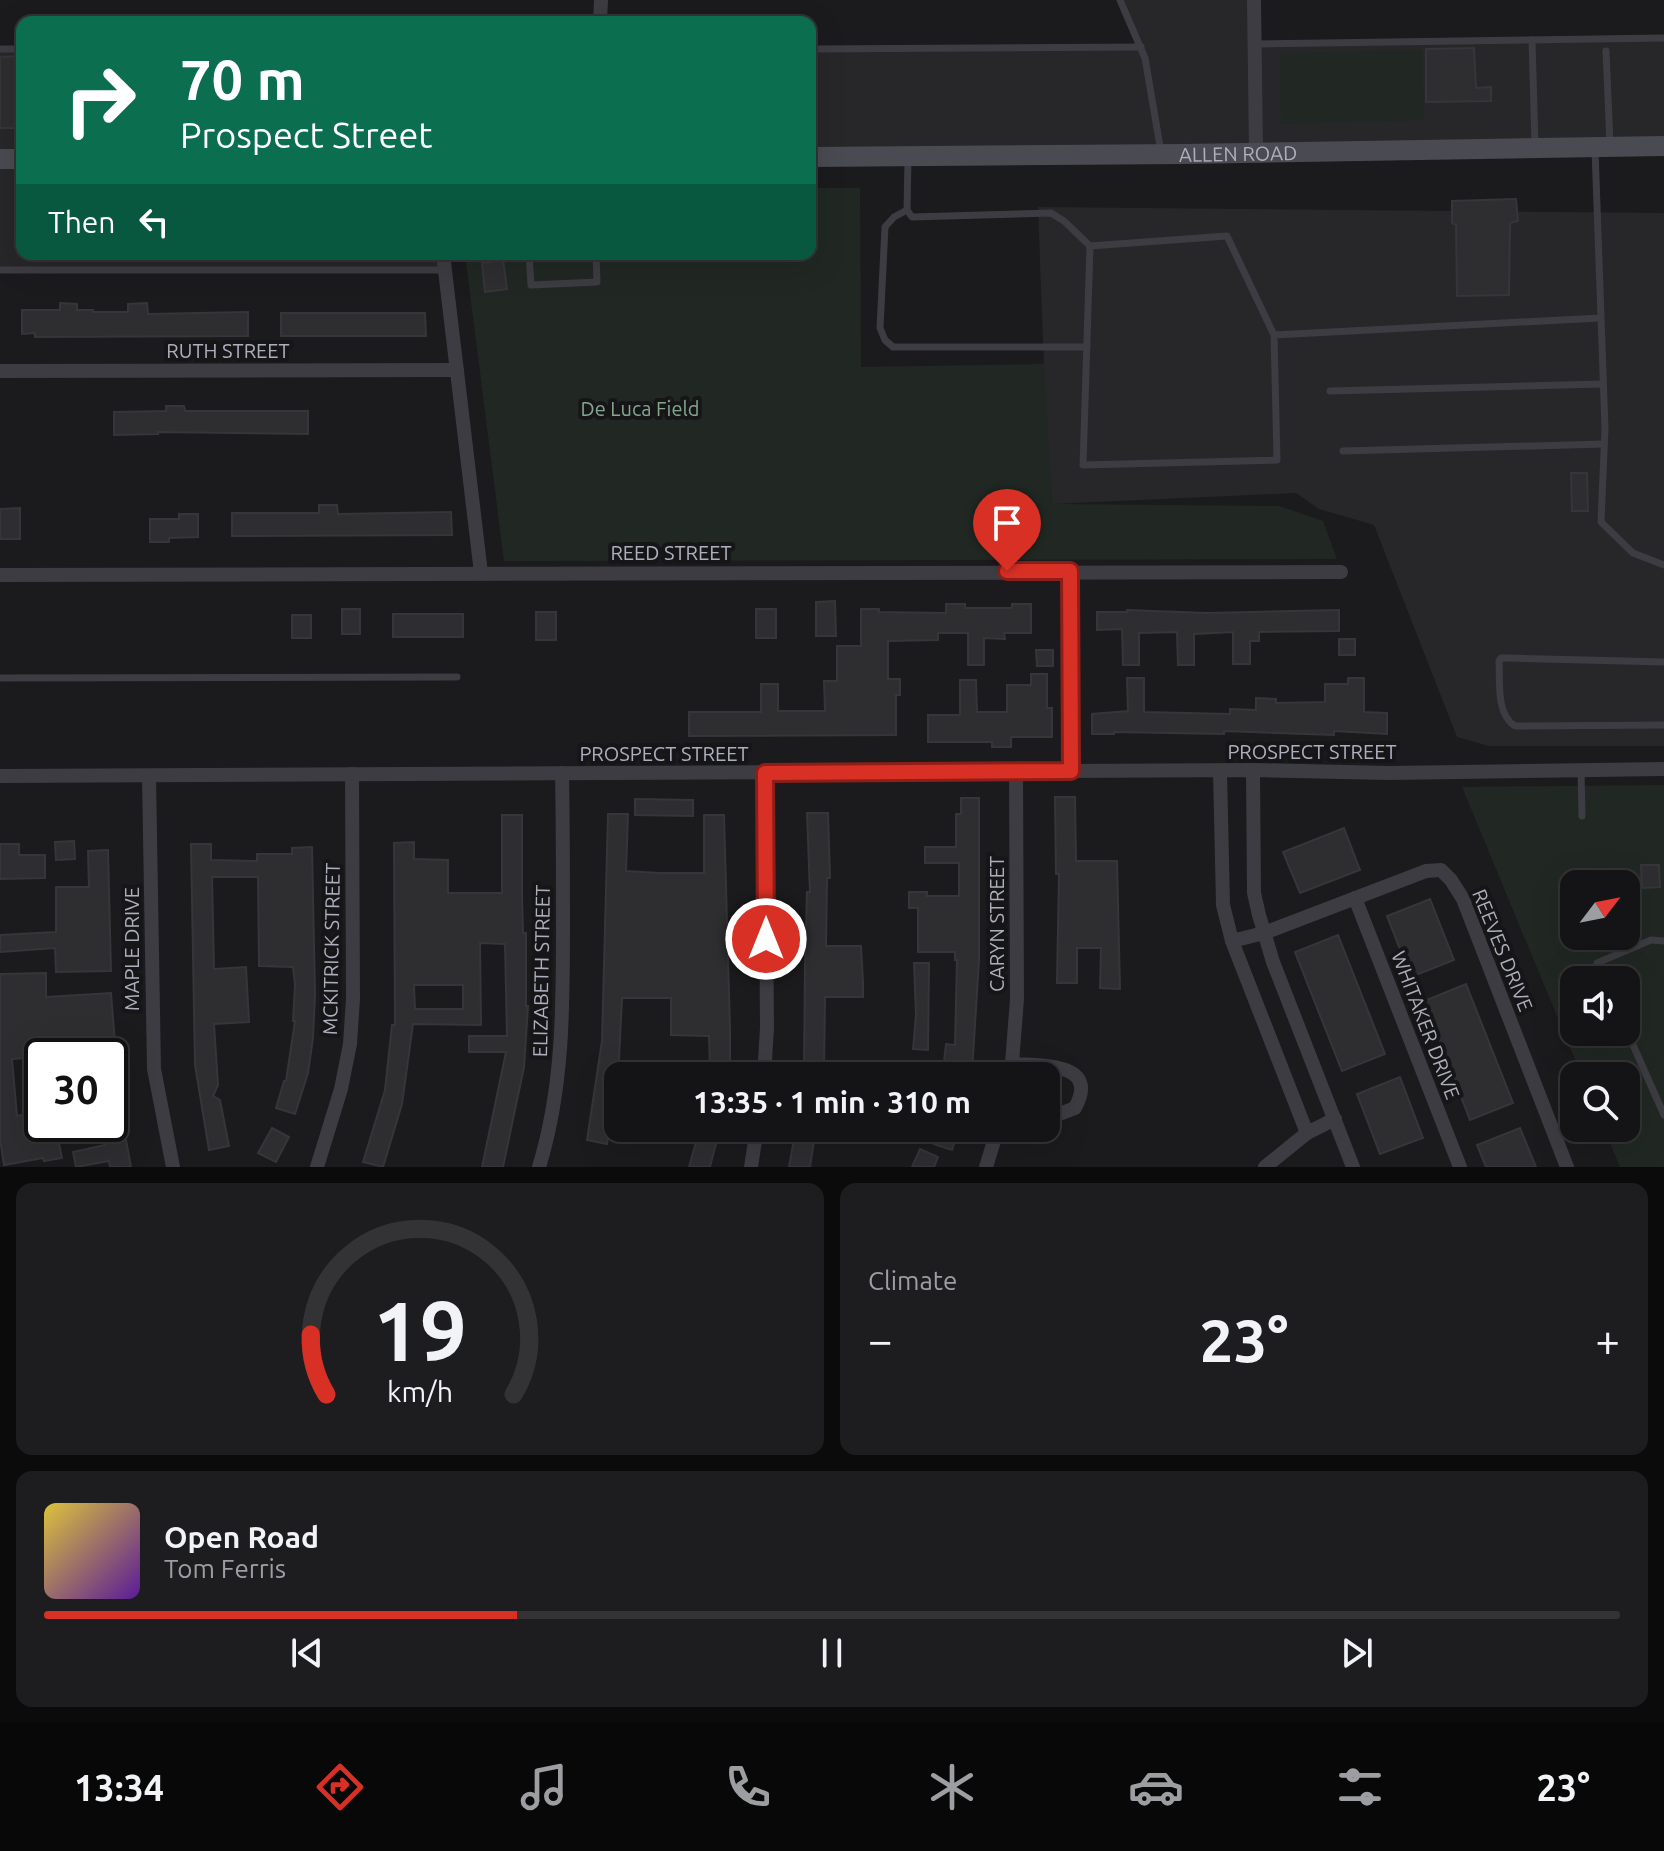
<!DOCTYPE html>
<html lang="en">
<head>
<meta charset="utf-8">
<style>
  :root { --surface:#141416; --page:#1d1d1f; --text:#f1f3f6; --muted:#9d9ea1; --line:#333335; --accent:#d93025 }
  body { margin:0; font-family:Ubuntu,sans-serif; background:var(--page); color:var(--text); height:100vh; display:flex; flex-direction:column; font-size:30px; white-space:nowrap }
  * { box-sizing:border-box; margin:0 }
  p { font-size:26px; color:var(--muted) }
  .icon { flex:none; width:44px; height:44px; fill:none; stroke:currentColor; stroke-width:2; stroke-linecap:round; stroke-linejoin:round }
  .map { position:relative; height:1167px; overflow:hidden }
  .side { display:flex; flex-direction:column; gap:16px; padding:16px; background:#0b0b0c; flex:1 }
  .side>* { flex:none }
  .guide { position:absolute; left:16px; top:16px; width:800px; height:244px; border-radius:16px; box-shadow:0 8px 32px #0002,0 0 0 2px var(--line); background:#0b6e4f; color:#fff; overflow:hidden }
  .needle { width:52px; rotate:58deg }
  .tools { position:absolute; left:1560px; top:870px; display:grid; gap:16px }
  .tools a { display:grid; place-items:center; width:80px; height:80px; border-radius:16px; background:var(--surface); box-shadow:0 8px 32px #0002,0 0 0 2px var(--line); font-size:40px }
  .speed { position:absolute; left:24px; top:1038px; display:flex; gap:16px; font-size:40px; font-weight:700; text-align:center }
  .speed>* { display:grid; place-content:center; width:104px; height:104px; border-radius:50%; background:var(--surface); box-shadow:0 8px 32px #0002,0 0 0 2px var(--line); line-height:1 }
  .speed .limit { border:4px solid #111; border-radius:12px; background:#fff; color:#111 }
  .pin { position:absolute; display:grid; place-items:center; width:68px; height:68px; color:#fff; margin:-82px -34px; border-radius:50% 50% 50% 0; rotate:-45deg; box-shadow:0 0 8px #0007 }
  .pin .icon { rotate:45deg }
  .me { position:absolute; width:88px; margin:-44px; rotate:0deg; stroke-linejoin:round; filter:drop-shadow(0 0 6px #0008) }
  .turn { display:flex; align-items:center; gap:28px; height:168px; padding:0 32px; font-size:36px }
  .turn .icon { width:104px; height:104px; stroke-width:2.5 }
  .turn b { display:block; font-size:56px; line-height:68px }
  .then { display:flex; align-items:center; height:76px; padding:0 32px; background:#0003; gap:16px; font-size:30px }
  .big { font-size:60px; font-weight:600; line-height:1.1 }
  .side .tile { flex:1; display:flex; flex-direction:column; justify-content:center; gap:12px; min-width:0; padding:0 28px; border-radius:16px; background:var(--page) }
  .side .dial { align-items:center; gap:0 }
  .dial svg { height:208px; overflow:visible; fill:none; stroke:var(--line); stroke-width:7; stroke-linecap:round; text-anchor:middle }
  .dial text { fill:var(--text); stroke:none }
  .song { display:flex; align-items:center; gap:24px }
  .cover { width:96px; height:96px; border-radius:12px; background:linear-gradient(135deg,hsl(50 70% 55%),hsl(270 70% 35%)) }
  .played { height:8px; border-radius:4px; background:linear-gradient(90deg,var(--accent) 30%,var(--line) 30%) }
  .keys { display:flex; justify-content:space-around; direction:ltr }
  .heat { display:flex; justify-content:space-between; align-items:center; font-size:44px; direction:ltr }
  .side .tiles { flex:1; display:grid; gap:16px; grid-template-columns:1fr 1fr }
  .tile:last-child { grid-column:span 2 }
  .trip { position:absolute; left:604px; top:1062px; width:456px; height:80px; border-radius:16px; background:var(--surface); box-shadow:0 8px 32px #0002,0 0 0 2px var(--line); font-weight:600; line-height:80px; text-align:center }
  .menu { display:flex; height:128px; justify-content:space-around; align-items:center; background:#080809; color:var(--muted) }
  .menu .icon { width:56px; height:56px }
  .menu .active { color:var(--accent) }
  .menu b { font-size:36px; color:var(--text) }
  .map>svg:first-child { display:block }
  .built { fill:#27272a }
  .green { fill:#212823; fill-rule:evenodd }
  .building { fill:#2e2e31; stroke:#363539; stroke-width:2; fill-rule:evenodd }
  .lines { fill:none; stroke-linecap:round; stroke-linejoin:round }
  .service { stroke:#3c3c42; stroke-width:7 }
  .minor { stroke:#3c3c42; stroke-width:14 }
  .secondary { stroke:#4a4a52; stroke-width:20 }
  .route-casing { stroke:#8d1f18; stroke-width:20 }
  .route { stroke:#d93025; stroke-width:14 }
  .labels { text-anchor:middle; dominant-baseline:central; stroke-width:8; stroke-linejoin:round; paint-order:stroke }
  .street-label { font-size:20px; fill:#aeafbc; stroke:#161618 }
  .park-label { font-size:20px; fill:#86a68e; stroke:#161618 }
</style>
</head>
<body>
<div class="map">
<svg width="1664" height="1167" viewBox="0 0 1664 1167">
  <rect width="100%" height="100%" fill="#1b1b1d"/>
  <g class="built">
    <path d="M1120 0H1254V43L1664 38V146L810 157V49L1140 47Z"/>
    <path d="M0 49H22V254H443L445 270H0Z"/>
    <path d="M1038 207 1664 213V746H1489L1457 737 1374 525 1319 509 1296 493 1052 504 1046 421Z"/>
  </g>
  <g class="green">
    <path d="M1422 50 1424 120 1281 124 1280 53Z"/>
    <path d="M810 188H860L861 367 1044 364 1052 504 1279 506 1323 521 1337 559 504 561 465 254H810Z"/>
    <path d="M1664 785V1167H1620L1604 1128H1626V1076H1582L1462 787ZM1574 884H1626V936H1574ZM1574 980H1626V1032H1574Z"/>
  </g>
  <g class="building">
    <path d="M1474 48 1476 88 1491 87V101L1426 102V49Z"/>
    <path d="M22 56V128H0V57Z"/>
    <path d="M1516 199 1518 221 1510 223 1509 295 1457 296 1456 225 1452 223V201Z"/>
    <path d="M503 260 507 289 485 292 482 263Z"/>
    <path d="M60 303 77 304V310H93V312H128V304L147 303 148 314 248 312V336L35 337V333L22 334V310H60Z"/>
    <path d="M281 313H425L426 336H281Z"/>
    <path d="M166 406H184L185 411H308V434L158 432V434L114 435V412L166 411Z"/>
    <path d="M1571 473H1587L1588 511H1572Z"/>
    <path d="M319 505H337L338 514 451 512 452 535 232 536V513H319Z"/>
    <path d="M20 508V539H0V509Z"/>
    <path d="M179 514H198V537L169 538V542H150V519H179Z"/>
    <path d="M835 601 836 636H816V602Z"/>
    <path d="M946 604H965V608H1012V604H1031V633H1004L1005 639 984 638V665H968V633H938V640L888 641V679H900V695H896V735L689 736V712H761V684H778V711H825L824 681H837V646H861V609H879V612L946 613Z"/>
    <rect x="342" y="609" width="18" height="25"/>
    <rect x="756" y="609" width="20" height="29"/>
    <path d="M1127 610 1207 613 1339 610V631L1259 632V641H1250V664H1233V632L1194 634V665H1178L1177 632 1139 633V665H1123L1122 629 1097 630V612H1127Z"/>
    <rect x="536" y="612" width="20" height="28"/>
    <rect x="393" y="614" width="70" height="23"/>
    <rect x="292" y="615" width="19" height="23"/>
    <rect x="1339" y="639" width="16" height="16"/>
    <path d="M1036 650H1053V666H1037Z"/>
    <path d="M1031 674H1047V708H1052V737H1011V747H992V742H928V715H960V680H976L977 712H1007V685H1031Z"/>
    <path d="M1127 678H1144V712L1230 714V709L1256 710V698L1276 699V703L1325 702V684H1348V678H1364V712L1387 713V734L1334 731V735L1224 731V734L1114 732V734H1092V714L1128 711Z"/>
    <path d="M1055 797H1075L1076 861H1117L1120 989 1100 988 1101 948H1077V983H1057L1059 874H1056Z"/>
    <path d="M961 798H979V960L972 1073 952 1071 953 1064 944 1062 946 1044 955 1045 957 960H955V952H918V908H909V892H927V896H959V863H925V847H956V814H961Z"/>
    <path d="M635 799 693 800V816L635 815Z"/>
    <path d="M807 813H828L830 878H827L826 946H861L863 982V997H825L824 1069 804 1070 805 965 807 892H810Z"/>
    <path d="M608 814H628L626 871 659 873H704V815H724L730 1029V1069H710L709 1036 671 1035V998H622L618 1080 607 1144 587 1140 602 1041Z"/>
    <path d="M502 815H522V897L523 933H526V1006H528L524 1067 503 1167H482L506 1052H469V1036H507L505 944 480 943 481 1025 413 1024 402 1104 383 1167 363 1162 385 1090 392 1025H395L394 843 414 842V859L448 860V893H502ZM414 985H463V1009H415Z"/>
    <path d="M1344 828 1360 870 1300 893 1283 852Z"/>
    <path d="M74 841 75 859 56 860 55 842Z"/>
    <path d="M0 844H19V855H45V878L0 879Z"/>
    <path d="M191 844H211V860L257 861V854H292V848L312 847 315 994 313 1038 308 1073 295 1114 276 1108 284 1081H286L295 1021H293L295 985 293 967 259 966 258 877H212L214 969 246 967 249 1022 214 1024 218 1085 213 1096 220 1100 229 1146 209 1150 195 1065Z"/>
    <path d="M108 850 111 971 56 972 55 948 0 952V935L56 932V887H89L88 851Z"/>
    <path d="M1641 865H1659L1660 887 1642 888Z"/>
    <path d="M1430 899 1454 960 1411 977 1387 916Z"/>
    <path d="M1338 935 1385 1054 1342 1071 1295 952Z"/>
    <path d="M914 963H929L928 1050 913 1049 916 1015Z"/>
    <path d="M46 973V997L111 993 116 1056H95V1049L49 1052V1056L12 1059 17 1116 42 1111V1124H55L62 1158 44 1161 43 1158 4 1165 0 1139V974Z"/>
    <path d="M1466 984 1513 1103 1470 1120 1424 1001Z"/>
    <path d="M1400 1077 1423 1138 1380 1154 1357 1094Z"/>
    <path d="M118 1083 122 1111H125L127 1124H123L131 1167H110L109 1161 76 1167 73 1152 105 1145 102 1124H110V1084Z"/>
    <path d="M272 1128 289 1137 276 1162 258 1153Z"/>
    <path d="M700 1128H720L710 1167H689Z"/>
    <path d="M796 1128H816L810 1167H789Z"/>
    <path d="M939 1128H959L952 1150 934 1144Z"/>
    <path d="M1520 1128 1536 1167H1486L1477 1145Z"/>
    <path d="M920 1149 938 1157 934 1167H912Z"/>
  </g>
  <g class="lines">
    <g class="service">
      <path d="M1120 0 1145 58 1161 152"/>
      <path d="M1532 40 1535 145"/>
      <path d="M1254 44 1664 38"/>
      <path d="M0 49H22"/>
      <path d="M810 49 1141 47"/>
      <path d="M1606 51 1610 144"/>
      <path d="M1595 150 1605 428 1601 522 1633 553 1664 565"/>
      <path d="M908 159 907 210 912 217 1051 213 1064 221 1090 246"/>
      <path d="M907 210 894 217 885 227 880 328 885 340 893 347H1087"/>
      <path d="M529 254 531 285 597 282 596 254"/>
      <path d="M0 270H445"/>
      <path d="M1274 335 1277 460 1083 465 1090 246 1227 236 1274 335 1600 318"/>
      <path d="M1330 391 1603 384"/>
      <path d="M1343 451 1604 444"/>
      <path d="M1664 662 1507 658H1501L1499 661C1500 681 1496 715 1515 726L1664 725"/>
      <path d="M0 678 457 677"/>
      <path d="M1581 770 1582 816"/>
      <path d="M1604 980 1597 963 1651 940 1664 941"/>
      <path d="M1626 1029 1664 1115"/>
    </g>
    <g class="minor">
      <path d="M1254 0 1256 151"/>
      <path d="M600 22 601 0"/>
      <path d="M443 254 481 573"/>
      <path d="M0 371 457 370"/>
      <path d="M1070 571 1071 771"/>
      <path d="M0 575 1341 572"/>
      <path d="M1253 770 1254 893 1259 915 1273 962 1353 1167"/>
      <path d="M1220 771 1223 905 1232 941 1307 1133"/>
      <path d="M0 776 1253 770 1389 773 1664 769"/>
      <path d="M149 776 154 1069 173 1167"/>
      <path d="M1355 898 1460 1167"/>
      <path d="M1232 941 1264 933 1426 871 1441 870 1451 880 1463 899 1567 1167"/>
      <path d="M1013 1064C1042 1066 1100 1062 1075 1108L1062 1113 1046 1110"/>
      <path d="M764 1076 767 1028 765 773"/>
      <path d="M1011 1076 1017 999 1016 771"/>
      <path d="M317 1167 341 1089 350 1044 353 999 352 774"/>
      <path d="M539 1167C563 1089 563 1009 563 928 563 876 563 825 562 773"/>
      <path d="M751 1167 757 1128"/>
      <path d="M986 1167 998 1128"/>
      <path d="M1265 1167 1307 1133 1335 1119"/>
    </g>
    <g class="secondary">
      <path id="s1" d="M810 157 1184 154 1664 146"/>
      <path d="M0 159H22"/>
    </g>
  </g>
  <g class="lines">
    <g class="route-casing">
      <path id="route" d="M766 939 765 773 1071 771 1070 571H1007"/>
    </g>
    <use href="#route" class="route"/>
  </g>
  <g class="labels">
    <g class="street-label">
      <text stroke="none"><textPath href="#s1" startOffset="428">ALLEN ROAD</textPath></text>
      <text x="228" y="350">RUTH STREET</text>
      <text x="671" y="552">REED STREET</text>
      <text x="1312" y="751">PROSPECT STREET</text>
      <text x="664" y="753">PROSPECT STREET</text>
      <text transform="translate(996 924) rotate(-90)">CARYN STREET</text>
      <text transform="translate(131 949) rotate(-90)">MAPLE DRIVE</text>
      <text transform="translate(331 949) rotate(-89)">MCKITRICK STREET</text>
      <text transform="translate(1503 950) rotate(68)">REEVES DRIVE</text>
      <text transform="translate(541 971) rotate(-89)">ELIZABETH STREET</text>
      <text transform="translate(1426 1025) rotate(69)">WHITAKER DRIVE</text>
    </g>
    <g class="park-label">
      <text x="640" y="408">De Luca Field</text>
    </g>
  </g>
</svg>
<div class="tools">
<a><svg class="needle" viewBox="-14 -14 28 28"><path d="M0-13l5 13h-10z" fill="#e53935"/><path d="M0 13l5-13h-10z" fill="#9d9ea1"/></svg></a>
<a><svg class="icon" aria-label="sound" viewBox="0 0 24 24"><path d="M4 9h4l5-4v14l-5-4H4zM17 9q2 3 0 6"/></svg></a>
<a><svg class="icon" aria-label="search" viewBox="0 0 24 24"><circle cx="10" cy="10" r="6"/><path d="M15 15l6 6"/></svg></a>
</div>
<div class="speed"><div class="limit">30</div></div>
<div class="pin" style="left:1007px;top:571px;background:#d93025"><svg class="icon" aria-label="arrive" viewBox="0 0 24 24"><path d="M6 21V4h12l-3 4 3 4H6"/></svg></div>
<svg class="me" style="left:766px;top:939px" viewBox="-20 -20 40 40"><circle r="17" fill="#d93025" stroke="#fff" stroke-width="3"/><path d="M0-11L8 9 0 5-8 9z" fill="#fff"/></svg>
<div class="trip">13:35 · 1 min · 310 m</div>
<div class="guide">
<div class="turn"><svg class="icon" aria-label="right" viewBox="0 0 24 24"><path d="M7 20v-9h11M14 6l5 5-5 5"/></svg><div><b>70 m</b>Prospect Street</div></div>
<div class="then">Then<svg class="icon" aria-label="left" viewBox="0 0 24 24"><path d="M17 20v-9H6M10 6l-5 5 5 5"/></svg></div>
</div>
</div>
<section class="side">
<div class="tiles">
<div class="tile dial"><svg viewBox="0 0 100 80">
<path d="M14 69A42 42 0 1 1 86 69"/>
<path d="M14 69A42 42 0 0 1 8 46" stroke="#d93025"/>
<text x="50" y="56" font-size="32" font-weight="700">19</text>
<text x="50" y="72" font-size="11">km/h</text>
</svg></div>
<div class="tile"><p>Climate</p>
<div class="heat"><a>−</a><b class="big">23°</b><a>+</a></div>
</div>
<div class="tile">
<div class="song"><i class="cover"></i><div><b>Open Road</b><p>Tom Ferris</p></div></div>
<div class="played"></div>
<div class="keys"><svg class="icon" aria-label="previous" viewBox="0 0 24 24"><path d="M18 5L8 12l10 7zM5 5v14"/></svg><svg class="icon" aria-label="pause" viewBox="0 0 24 24"><path d="M8 5v14M16 5v14"/></svg><svg class="icon" aria-label="next" viewBox="0 0 24 24"><path d="M6 5l10 7-10 7zM19 5v14"/></svg></div>
</div>
</div>
</section>
<nav class="menu">
<b>13:34</b>
<svg class="icon active" aria-label="directions" viewBox="0 0 24 24"><path d="M12 3l9 9-9 9-9-9zM9 14v-3h6M13 9l2 2-2 2"/></svg>
<svg class="icon" aria-label="music" viewBox="0 0 24 24"><path d="M9 18V5l10-2v13"/><circle cx="6" cy="18" r="3"/><circle cx="16" cy="16" r="3"/></svg>
<svg class="icon" aria-label="phone" viewBox="0 0 24 24"><path d="M5 4h4l2 5-3 2q2 4 5 5l2-3 5 2v4C11 20 4 13 5 4z"/></svg>
<svg class="icon" aria-label="climate" viewBox="0 0 24 24"><path d="M12 3v18M4 7l16 10M4 17L20 7"/></svg>
<svg class="icon" aria-label="car" viewBox="0 0 24 24"><path d="M5 17H2v-5l4-1 3-4h7l3 4 3 1v5h-3M9 17h6M6 11h13"/><circle cx="7" cy="17" r="2"/><circle cx="17" cy="17" r="2"/></svg>
<svg class="icon" aria-label="filters" viewBox="0 0 24 24"><path d="M4 7h16M4 17h16"/><circle cx="9" cy="7" r="2"/><circle cx="15" cy="17" r="2"/></svg>
<b>23°</b>
</nav>
</body>
</html>
